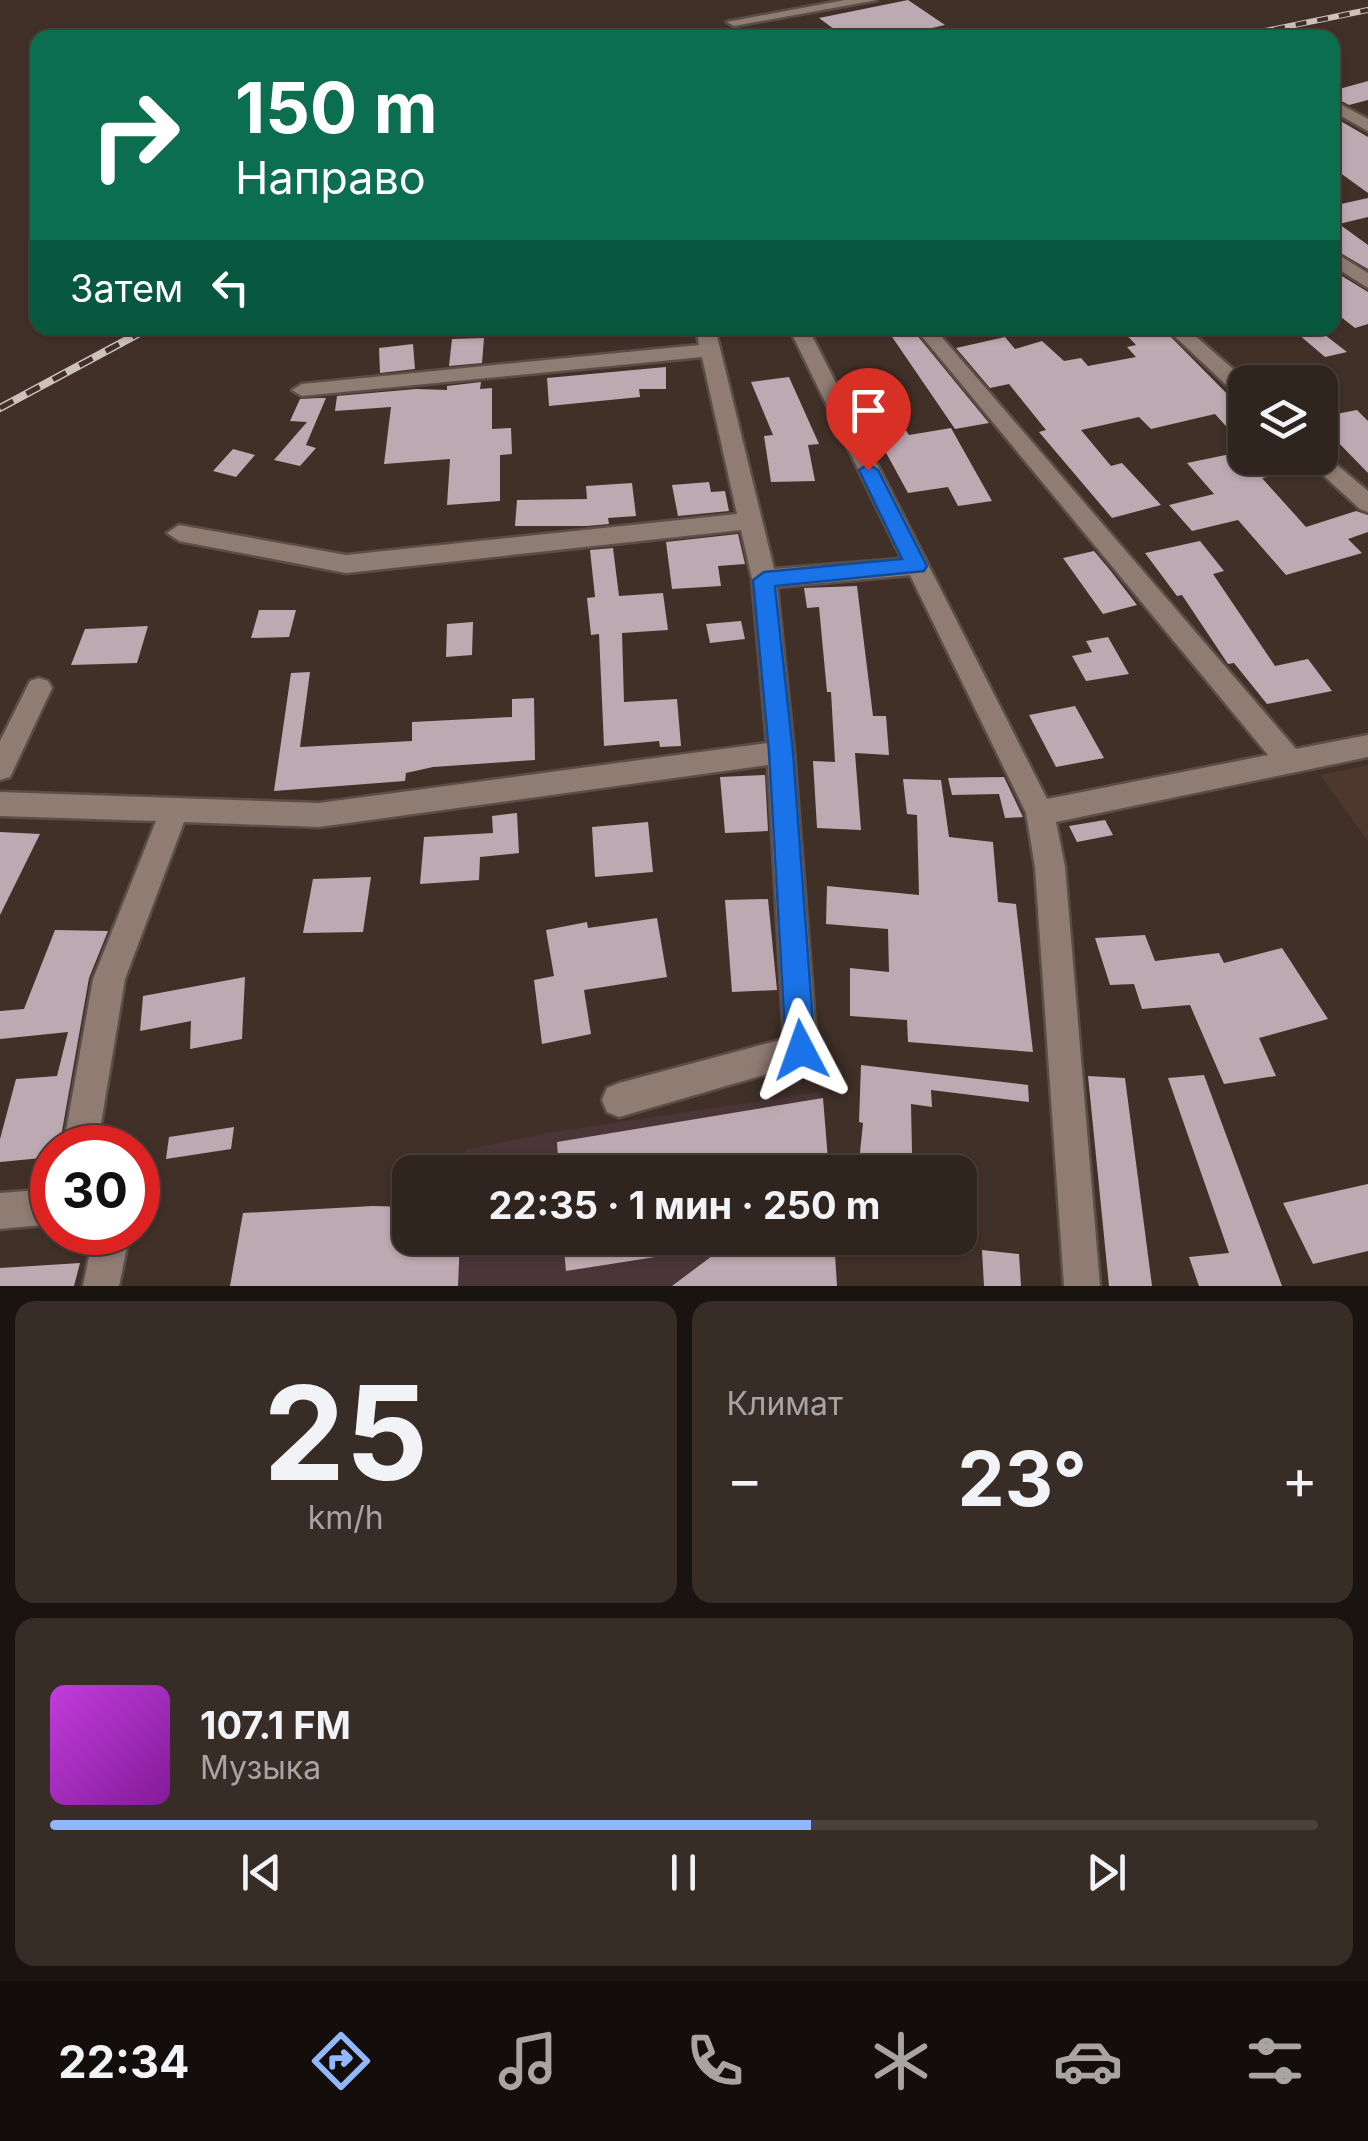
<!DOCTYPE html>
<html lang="ru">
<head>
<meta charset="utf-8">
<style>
  :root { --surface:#30241e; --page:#382c27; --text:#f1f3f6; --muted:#a8a4a4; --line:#4b413c; --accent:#92b7fd }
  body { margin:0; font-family:Inter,sans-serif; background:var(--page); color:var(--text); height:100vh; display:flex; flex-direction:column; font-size:38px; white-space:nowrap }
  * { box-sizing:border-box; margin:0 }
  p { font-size:32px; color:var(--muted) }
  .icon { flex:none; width:55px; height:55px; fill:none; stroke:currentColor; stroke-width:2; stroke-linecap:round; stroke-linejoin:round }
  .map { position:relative; height:1286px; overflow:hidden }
  .details { display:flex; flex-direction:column; gap:15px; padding:15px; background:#1a1410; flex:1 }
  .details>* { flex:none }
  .banner { position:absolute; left:30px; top:30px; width:1310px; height:305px; border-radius:20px; box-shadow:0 2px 8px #0004,0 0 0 2px var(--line); background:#0b6e4f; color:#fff; overflow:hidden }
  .fabs { position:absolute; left:1228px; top:365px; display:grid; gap:20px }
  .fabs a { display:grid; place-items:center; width:110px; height:110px; border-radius:20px; background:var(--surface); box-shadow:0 2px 8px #0004,0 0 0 2px var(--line); font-size:50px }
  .speed { position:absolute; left:30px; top:1125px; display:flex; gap:20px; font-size:50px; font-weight:700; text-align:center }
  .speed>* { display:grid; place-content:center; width:130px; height:130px; border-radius:50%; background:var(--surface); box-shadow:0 2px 8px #0004,0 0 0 2px var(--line); line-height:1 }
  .speed .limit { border:15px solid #d22; background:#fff; color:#111 }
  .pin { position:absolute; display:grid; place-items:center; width:85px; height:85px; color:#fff; margin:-102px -42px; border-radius:50% 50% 50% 0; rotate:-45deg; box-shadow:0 0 10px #0007 }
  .pin .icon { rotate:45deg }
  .me { position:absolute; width:110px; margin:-55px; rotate:356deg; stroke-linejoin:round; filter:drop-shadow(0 0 8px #0008) }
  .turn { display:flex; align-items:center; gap:35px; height:210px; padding:0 40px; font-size:45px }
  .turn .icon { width:130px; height:130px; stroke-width:2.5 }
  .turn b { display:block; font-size:70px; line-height:85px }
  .then { display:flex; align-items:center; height:95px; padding:0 40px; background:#0003; gap:20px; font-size:38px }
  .big { font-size:75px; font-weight:700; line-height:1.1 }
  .details .card { flex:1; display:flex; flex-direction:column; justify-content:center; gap:15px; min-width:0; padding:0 35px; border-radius:20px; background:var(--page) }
  .details .dial { align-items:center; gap:0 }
  .dial b { font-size:130px; line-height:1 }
  .song { display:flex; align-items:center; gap:30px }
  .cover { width:120px; height:120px; border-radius:15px; background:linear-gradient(135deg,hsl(290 70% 55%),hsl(290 70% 35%)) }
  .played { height:10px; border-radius:5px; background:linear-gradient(90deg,var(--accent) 60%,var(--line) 60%) }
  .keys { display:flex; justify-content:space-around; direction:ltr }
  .heat { display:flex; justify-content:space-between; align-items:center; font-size:55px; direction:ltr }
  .details .tiles { flex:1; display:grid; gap:15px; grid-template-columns:1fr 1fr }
  .card:last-child { grid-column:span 2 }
  .trip { position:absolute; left:392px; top:1155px; width:585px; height:100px; border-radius:20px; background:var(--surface); box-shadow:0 2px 8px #0004,0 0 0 2px var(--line); font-weight:700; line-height:100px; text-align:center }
  .tab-bar { display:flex; height:160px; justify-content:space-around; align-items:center; background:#130e0c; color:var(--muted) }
  .tab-bar .icon { width:70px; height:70px }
  .tab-bar .current { color:var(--accent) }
  .tab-bar b { font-size:45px; color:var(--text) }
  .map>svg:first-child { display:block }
  .commercial { fill:#4a3538 }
  .built { fill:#4e382e }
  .building { fill:#bda9b2 }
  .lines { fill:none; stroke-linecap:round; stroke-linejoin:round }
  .street-casing { stroke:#5b4e48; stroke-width:5 }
  .street { fill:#8f7c73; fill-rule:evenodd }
  .rail-far1-casing { stroke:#ccc1bb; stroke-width:6 }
  .rail-casing { stroke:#ccc1bb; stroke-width:8 }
  .rail-far1 { stroke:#403028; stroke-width:4; stroke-dasharray:11; stroke-linecap:butt }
  .rail { stroke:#403028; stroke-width:5; stroke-dasharray:15; stroke-linecap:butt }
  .route { fill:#1a73e8; stroke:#114b97; stroke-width:2.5 }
</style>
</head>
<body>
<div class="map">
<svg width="1368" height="1286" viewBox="0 0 1368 1286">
  <rect width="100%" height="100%" fill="#403028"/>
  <g class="commercial">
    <path d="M820 1092 818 1172H464L465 1150 547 1133Z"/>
    <path d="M459 1238H817L816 1286H455Z"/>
  </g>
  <path class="built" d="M1368 765V841L1320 775Z"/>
  <g class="building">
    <path d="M908 0 945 25 889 38H846L819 18Z"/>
    <path d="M1368 81V100L1349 105 1332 96V91Z"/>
    <path d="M1332 116 1368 137V193L1332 167Z"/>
    <path d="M1368 198V217L1339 224 1368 245V269L1332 248V206Z"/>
    <path d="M1332 270 1368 292V324L1355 328 1332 310Z"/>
    <path d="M886 328H911L989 423 955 429Z"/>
    <path d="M1120 328H1162L1245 412V447L1215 414 1151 429 1139 417 1081 430 1111 466 1122 463 1161 505 1112 518 1039 432 1046 430 1009 384 990 388 956 348 1005 337 1015 349 1042 341 1064 361 1081 358 1088 366 1136 357 1127 347 1136 345Z"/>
    <path d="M1291 328H1316L1347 352 1325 357Z"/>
    <path d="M484 338 482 363 449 366 452 339Z"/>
    <path d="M413 344 415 369 380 373 379 348Z"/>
    <path d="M666 367V389H639L640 397 549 406 547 378Z"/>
    <path d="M789 377 819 444 808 445 815 481 771 482 764 436 773 435 751 382Z"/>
    <path d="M481 382 480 389 492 388V429L511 428 512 454 500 455V501L447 505 450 459 384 464 391 407 335 411 337 396 416 389 447 390V386Z"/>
    <path d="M319 398H326L306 445 316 448 300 466 274 460 307 422 290 421 300 399Z"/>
    <path d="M884 398 909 435 951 428 992 501 958 506 948 487 908 493 859 403Z"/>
    <path d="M1357 410 1368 421V473L1330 434 1320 436V417Z"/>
    <path d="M233 449 255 455 236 477 213 471Z"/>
    <path d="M1245 451V458H1303L1310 468 1262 478 1306 527 1356 511 1368 515V532L1348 539 1362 553 1286 575 1238 520 1192 531 1169 505 1214 494 1187 463Z"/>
    <path d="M709 482 711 492 725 491 729 511 678 516 672 485Z"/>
    <path d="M632 483 636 516 608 518 609 524 587 526H515L517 500 587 499 586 486Z"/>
    <path d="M738 534 745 564 718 566 721 586 672 589 666 542Z"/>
    <path d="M1200 541 1224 571 1213 574 1275 666 1308 659 1332 691 1267 704 1234 663 1228 664 1182 595 1177 596 1145 553Z"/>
    <path d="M613 548 619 596 663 593 668 630 622 633 624 702 677 699 681 746 660 747 659 741 604 746 599 634 591 635 587 598 595 597 590 550Z"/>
    <path d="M1094 551 1110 570 1137 605 1103 614 1063 558Z"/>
    <path d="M857 586 873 716H886L889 755 855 753 861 830 817 828 813 761 835 762 831 692H827L819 607 807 608 804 588Z"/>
    <path d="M259 610H296L289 637 251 638Z"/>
    <path d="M741 621 745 639 710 643 706 624Z"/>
    <path d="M473 622 472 655 446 657 447 624Z"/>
    <path d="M148 626 137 663 71 665 85 629Z"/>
    <path d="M1108 637 1129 674 1086 681 1072 656 1092 652 1086 641Z"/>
    <path d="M310 672 300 747 412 741V722L512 717V699L534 698 535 760 433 767 406 773 405 781 274 791 291 673Z"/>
    <path d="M1075 706 1104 758 1056 767 1029 715Z"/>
    <path d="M765 775 768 831 725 833 720 777Z"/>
    <path d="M1004 777 1023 817 1005 818 999 794 952 795 948 778Z"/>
    <path d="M903 779 941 780 949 837 993 842 998 902 1016 904 1033 1052 908 1042 907 1020 850 1016V968L889 972 888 929 826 924 827 886 919 895 917 815 907 814Z"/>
    <path d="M517 813 519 853 480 857 479 880 420 884 424 837 493 833 492 816Z"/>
    <path d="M1105 820 1113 835 1077 842 1069 826Z"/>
    <path d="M648 822 653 872 595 877 592 827Z"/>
    <path d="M0 832 40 834 0 915Z"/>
    <path d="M371 877 363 932 303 933 313 879Z"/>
    <path d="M768 899 777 990 732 992 725 900Z"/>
    <path d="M657 918 667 977 584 990 591 1034 542 1044 534 980 554 976 546 930 587 922 588 928Z"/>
    <path d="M55 930 108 931 89 978 59 1148H52V1157L0 1162V1139L16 1079 57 1076 68 1032 0 1039V1011L24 1009Z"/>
    <path d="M1145 935 1155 961 1219 953 1224 963 1282 948 1328 1019 1259 1038 1276 1076 1224 1084 1190 1005 1142 1009 1134 984 1110 985 1095 938Z"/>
    <path d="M245 977 242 1039 190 1049 191 1021 140 1031 143 996Z"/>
    <path d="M861 1065 1028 1085 1029 1102 931 1090 932 1107 911 1104 912 1153 965 1164 964 1172H858L863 1123 859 1122Z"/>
    <path d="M1204 1075 1256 1216 1282 1286H1199L1189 1257 1229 1253 1168 1078Z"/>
    <path d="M1088 1076 1125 1078 1152 1286H1109Z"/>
    <path d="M823 1098 829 1172H559L557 1142Z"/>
    <path d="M234 1127 231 1149 166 1159 169 1137Z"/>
    <path d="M1368 1184V1251L1313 1264 1283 1203Z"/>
    <path d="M373 1206 410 1207V1238H460L458 1286H230L243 1213Z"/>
    <path d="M563 1238H712L713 1248 566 1271Z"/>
    <path d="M736 1238H834L837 1286H672Z"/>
    <path d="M982 1250 1019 1254 1021 1286H984Z"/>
    <path d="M80 1263 74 1286H0V1268Z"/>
  </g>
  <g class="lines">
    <g class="street-casing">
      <g id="street">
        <path d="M845 0H877L734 26 727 22Z"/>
        <path d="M1332 100 1368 119V131L1332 111Z"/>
        <path d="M1332 251 1368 273V288L1332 265Z"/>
        <path d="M696 328H715L774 569 902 559 789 328H808L1047 799 1268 755 915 328H934L1296 749 1368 735V757L1056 822 1065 867 1100 1286H1064L1035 867 1026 813 910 575 777 587 794 752 817 1050 812 1061 619 1117 607 1112 602 1100 607 1088 619 1083 784 1039 768 765 319 827 184 822 125 979 97 1148H63L93 979 156 821 0 816V792L319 803 767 743 752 579 741 530 346 573 179 541 167 533 179 525 346 555 737 514 702 357 302 396 292 390 302 384 699 345Z"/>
        <path d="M1166 328H1186L1248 382 1245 397 1238 396Z"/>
        <path d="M1320 451 1368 491V512L1360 509 1310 463 1307 458H1320Z"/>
        <path d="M39 678 48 681 52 688 10 777 0 780V741L30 681Z"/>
        <path d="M52 1189V1224L0 1229V1193Z"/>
        <path d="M94 1232H130L119 1286H83Z"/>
      </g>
    </g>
    <use href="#street" class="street"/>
    <g class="rail-far1-casing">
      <path id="rail-far1" d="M1231 38 1368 10"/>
    </g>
    <g class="rail-casing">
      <path id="rail" d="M0 408 149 328"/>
    </g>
    <use href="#rail-far1" class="rail-far1"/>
    <use href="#rail" class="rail"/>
  </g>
  <path class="route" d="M868 464 878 470 927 566 924 571 775 586 793 752 815 1050 811 1060 801 1064 790 1060 786 1050 769 752 753 580 764 572 902 559 859 470Z"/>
</svg>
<div class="fabs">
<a><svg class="icon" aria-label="layers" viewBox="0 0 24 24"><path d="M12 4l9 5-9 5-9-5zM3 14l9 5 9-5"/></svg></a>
</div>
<div class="speed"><div class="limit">30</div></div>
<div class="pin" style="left:868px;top:470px;background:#d93025"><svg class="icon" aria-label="arrive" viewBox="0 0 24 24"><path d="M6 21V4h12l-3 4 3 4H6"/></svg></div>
<svg class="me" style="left:801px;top:1050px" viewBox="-20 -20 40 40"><path d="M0-17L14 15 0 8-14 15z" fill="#1a73e8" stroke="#fff" stroke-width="4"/></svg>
<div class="trip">22:35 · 1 мин · 250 m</div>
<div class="banner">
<div class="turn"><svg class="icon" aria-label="right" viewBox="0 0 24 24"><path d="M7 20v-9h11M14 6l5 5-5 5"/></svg><div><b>150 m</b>Направо</div></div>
<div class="then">Затем<svg class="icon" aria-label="left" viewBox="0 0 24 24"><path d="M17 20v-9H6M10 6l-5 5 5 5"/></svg></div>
</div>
</div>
<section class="details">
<div class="tiles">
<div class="card dial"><b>25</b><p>km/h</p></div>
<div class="card"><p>Климат</p>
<div class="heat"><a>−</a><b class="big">23°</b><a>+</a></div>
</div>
<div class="card">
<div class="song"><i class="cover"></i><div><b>107.1 FM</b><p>Музыка</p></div></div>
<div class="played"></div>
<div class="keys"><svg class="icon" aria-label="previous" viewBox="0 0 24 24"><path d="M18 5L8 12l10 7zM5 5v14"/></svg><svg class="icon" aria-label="pause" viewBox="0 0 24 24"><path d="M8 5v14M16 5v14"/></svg><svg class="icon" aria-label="next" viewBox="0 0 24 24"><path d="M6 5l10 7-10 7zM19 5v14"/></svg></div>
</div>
</div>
</section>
<nav class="tab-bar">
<b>22:34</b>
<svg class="icon current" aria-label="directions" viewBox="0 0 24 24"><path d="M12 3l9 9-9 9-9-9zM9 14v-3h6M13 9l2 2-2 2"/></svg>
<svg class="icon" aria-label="music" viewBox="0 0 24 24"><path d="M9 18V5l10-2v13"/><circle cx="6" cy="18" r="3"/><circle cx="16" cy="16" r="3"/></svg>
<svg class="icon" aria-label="phone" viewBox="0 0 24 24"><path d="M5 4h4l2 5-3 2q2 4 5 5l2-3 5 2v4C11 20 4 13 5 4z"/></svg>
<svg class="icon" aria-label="climate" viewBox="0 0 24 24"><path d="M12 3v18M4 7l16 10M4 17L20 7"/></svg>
<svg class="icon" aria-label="car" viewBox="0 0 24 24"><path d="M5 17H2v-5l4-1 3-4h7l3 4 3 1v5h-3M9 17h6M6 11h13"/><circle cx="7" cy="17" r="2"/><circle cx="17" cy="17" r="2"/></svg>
<svg class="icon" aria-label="filters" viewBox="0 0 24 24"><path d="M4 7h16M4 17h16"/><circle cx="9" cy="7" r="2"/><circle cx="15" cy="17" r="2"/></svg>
</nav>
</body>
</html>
